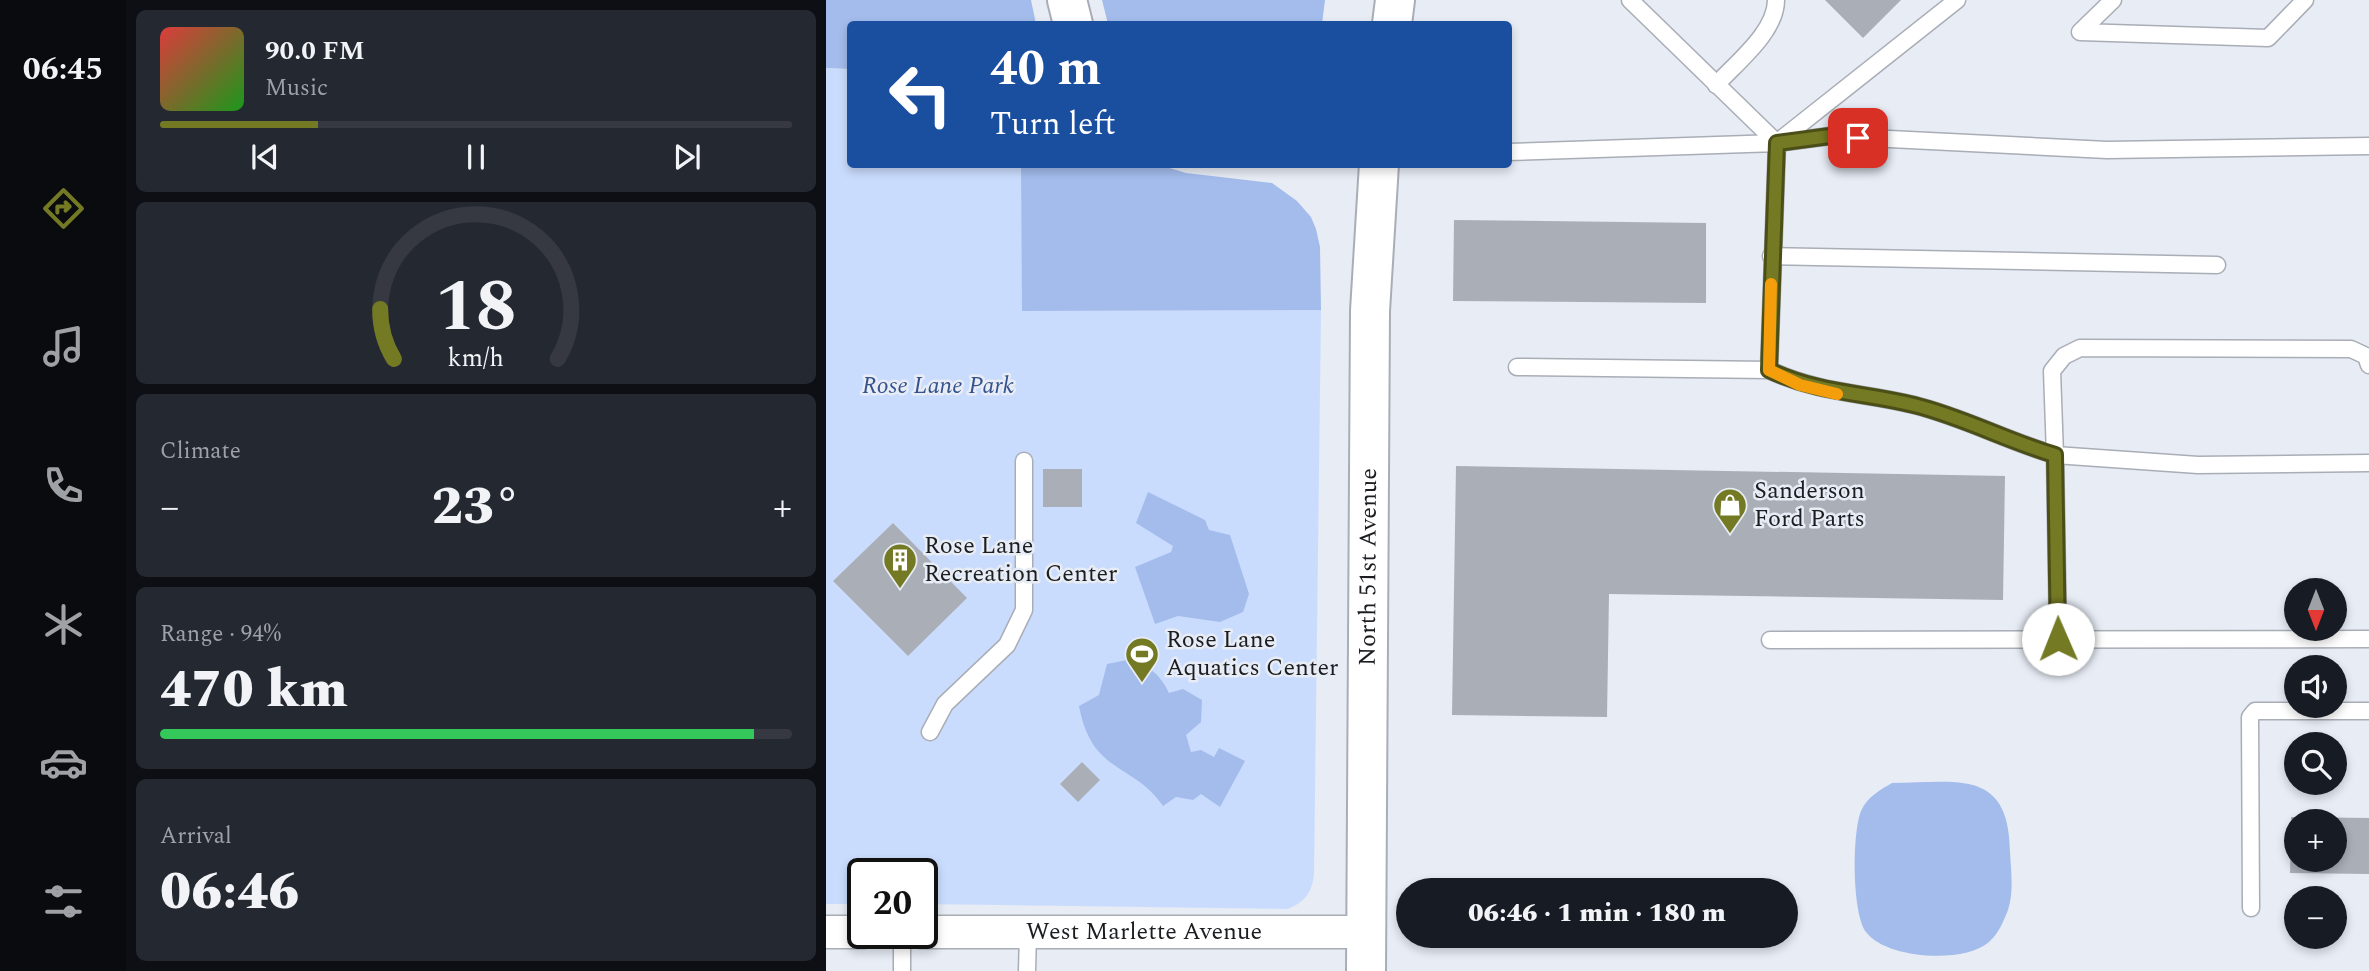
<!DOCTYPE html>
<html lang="en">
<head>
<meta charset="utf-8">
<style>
  :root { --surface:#171b24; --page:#242831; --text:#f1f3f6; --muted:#9ea1a6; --line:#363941; --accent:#747a23 }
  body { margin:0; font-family:Spectral,serif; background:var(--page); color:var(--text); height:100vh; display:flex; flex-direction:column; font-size:26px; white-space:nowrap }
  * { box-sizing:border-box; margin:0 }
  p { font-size:23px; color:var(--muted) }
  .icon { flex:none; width:38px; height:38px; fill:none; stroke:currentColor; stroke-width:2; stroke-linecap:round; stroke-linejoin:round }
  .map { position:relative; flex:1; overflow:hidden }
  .panel { display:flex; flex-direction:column; gap:10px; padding:10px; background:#0d0f14; width:700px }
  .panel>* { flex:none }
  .hud { position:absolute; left:21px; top:21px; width:665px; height:147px; border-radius:7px; box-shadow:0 4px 10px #0003; background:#1a4fa0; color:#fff; overflow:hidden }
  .needle { width:46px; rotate:180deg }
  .tools { position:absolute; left:1458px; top:578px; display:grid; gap:14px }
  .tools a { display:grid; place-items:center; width:63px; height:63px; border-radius:50%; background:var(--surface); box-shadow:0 4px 10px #0003; font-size:35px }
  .speed { position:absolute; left:21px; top:858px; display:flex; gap:14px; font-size:35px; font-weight:700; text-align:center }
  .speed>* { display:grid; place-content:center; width:91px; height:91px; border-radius:50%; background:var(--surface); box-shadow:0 4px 10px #0003; line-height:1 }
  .speed .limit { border:4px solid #111; border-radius:10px; background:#fff; color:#111 }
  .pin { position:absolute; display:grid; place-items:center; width:60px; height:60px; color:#fff; margin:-30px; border-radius:14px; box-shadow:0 4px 10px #0006 }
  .me { position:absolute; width:77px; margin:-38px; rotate:359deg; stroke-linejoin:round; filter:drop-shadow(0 0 5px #0008) }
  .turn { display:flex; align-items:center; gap:24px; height:147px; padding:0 28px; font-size:32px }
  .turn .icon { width:91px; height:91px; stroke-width:2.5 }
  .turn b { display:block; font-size:49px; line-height:60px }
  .big { font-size:52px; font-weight:800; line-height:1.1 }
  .panel .tile { flex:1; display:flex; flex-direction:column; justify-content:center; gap:10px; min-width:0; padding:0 24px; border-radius:10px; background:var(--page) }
  .panel .dial { align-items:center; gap:0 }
  .dial svg { height:182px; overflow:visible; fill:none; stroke:var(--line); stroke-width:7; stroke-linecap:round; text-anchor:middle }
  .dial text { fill:var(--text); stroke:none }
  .song { display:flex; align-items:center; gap:21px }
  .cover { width:84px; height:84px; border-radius:10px; background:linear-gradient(135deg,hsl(0 70% 55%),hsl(120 70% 35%)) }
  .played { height:7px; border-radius:4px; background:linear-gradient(90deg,var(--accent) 25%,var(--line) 25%) }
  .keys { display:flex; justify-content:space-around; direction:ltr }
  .heat { display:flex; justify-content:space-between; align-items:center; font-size:38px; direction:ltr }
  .charge { height:10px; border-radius:5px; background:linear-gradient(90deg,#34c759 94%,var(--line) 0) }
  .trip { position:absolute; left:570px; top:878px; width:402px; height:70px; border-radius:35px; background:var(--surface); box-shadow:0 4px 10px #0003; font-weight:800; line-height:70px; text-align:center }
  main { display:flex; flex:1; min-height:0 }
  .menu { display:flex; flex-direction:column; width:126px; justify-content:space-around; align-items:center; background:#090b0e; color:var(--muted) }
  .menu .icon { width:49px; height:49px }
  .menu .active { color:var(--accent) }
  .menu b { font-size:32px; color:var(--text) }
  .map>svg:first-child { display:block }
  .green { fill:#cadcfd }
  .water { fill:#a3bcec }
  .building { fill:#aaafb7; fill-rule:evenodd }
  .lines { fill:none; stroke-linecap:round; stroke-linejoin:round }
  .service-casing { stroke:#a9adb6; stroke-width:19 }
  .minor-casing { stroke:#a9adb6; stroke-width:35 }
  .primary-casing { stroke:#a9adb6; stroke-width:42 }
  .service { stroke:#fff; stroke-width:16 }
  .minor { stroke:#fff; stroke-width:32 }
  .primary { stroke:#fff; stroke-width:38 }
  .route-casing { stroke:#4b4f17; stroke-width:18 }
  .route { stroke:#747a23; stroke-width:12 }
  .slow { stroke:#f59e0b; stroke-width:12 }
  .labels { text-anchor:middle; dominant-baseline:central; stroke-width:5; stroke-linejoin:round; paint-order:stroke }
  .park-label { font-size:24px; font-style:italic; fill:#35528f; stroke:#e7ecf5 }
  .poi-label { font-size:24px; fill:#1b1d20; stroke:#e7ecf5; text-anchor:start }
  .street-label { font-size:24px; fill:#1b1d20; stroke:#e7ecf5 }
</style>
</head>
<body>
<main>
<nav class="menu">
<b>06:45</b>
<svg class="icon active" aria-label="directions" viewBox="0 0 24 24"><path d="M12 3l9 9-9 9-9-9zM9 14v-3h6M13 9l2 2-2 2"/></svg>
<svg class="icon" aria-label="music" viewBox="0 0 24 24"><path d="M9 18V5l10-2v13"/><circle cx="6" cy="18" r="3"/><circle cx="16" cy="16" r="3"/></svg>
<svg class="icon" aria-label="phone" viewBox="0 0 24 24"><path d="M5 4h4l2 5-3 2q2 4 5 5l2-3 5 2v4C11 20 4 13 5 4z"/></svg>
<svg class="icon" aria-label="climate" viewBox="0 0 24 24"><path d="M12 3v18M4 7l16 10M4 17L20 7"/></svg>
<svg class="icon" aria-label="car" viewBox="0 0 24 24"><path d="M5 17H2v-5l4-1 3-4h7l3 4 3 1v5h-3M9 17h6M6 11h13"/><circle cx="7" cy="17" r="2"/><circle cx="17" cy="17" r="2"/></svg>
<svg class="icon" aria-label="filters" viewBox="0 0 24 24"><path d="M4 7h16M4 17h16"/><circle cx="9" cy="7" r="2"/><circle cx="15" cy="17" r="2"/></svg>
</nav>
<section class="panel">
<div class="tile">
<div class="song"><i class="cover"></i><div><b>90.0 FM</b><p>Music</p></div></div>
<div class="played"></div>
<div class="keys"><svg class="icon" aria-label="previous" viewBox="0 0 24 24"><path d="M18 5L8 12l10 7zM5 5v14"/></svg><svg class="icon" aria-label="pause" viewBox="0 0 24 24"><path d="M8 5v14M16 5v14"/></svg><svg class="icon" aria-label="next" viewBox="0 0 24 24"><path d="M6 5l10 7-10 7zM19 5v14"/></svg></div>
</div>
<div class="tile dial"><svg viewBox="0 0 100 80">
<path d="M14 69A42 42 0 1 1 86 69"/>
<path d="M14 69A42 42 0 0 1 8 47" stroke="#747a23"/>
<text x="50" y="56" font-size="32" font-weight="700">18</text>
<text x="50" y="72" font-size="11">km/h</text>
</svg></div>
<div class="tile"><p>Climate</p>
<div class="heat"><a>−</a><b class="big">23°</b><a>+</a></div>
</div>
<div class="tile"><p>Range · 94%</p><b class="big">470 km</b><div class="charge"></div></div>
<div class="tile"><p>Arrival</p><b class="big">06:46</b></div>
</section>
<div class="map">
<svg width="1543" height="971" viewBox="0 0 1543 971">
  <rect width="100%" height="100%" fill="#e7ecf5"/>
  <path class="green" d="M0 68 24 69V164L195 165 197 311 495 310 488 874C486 892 479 903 461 909L96 904V873H37V904H0Z"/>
  <g class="water">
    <path d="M0 0H205L210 24H24V69L0 68Z"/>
    <path d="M276 0H499L496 24H282Z"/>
    <path d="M195 165H334L360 173 446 183 471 201 485 217 490 229 494 247 495 310 196 311Z"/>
    <path d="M322 492 379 520 383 530 404 535 423 594 417 612 394 622 352 616 329 624 309 567 345 552 347 546 310 523Z"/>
    <path d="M301 660C322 664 334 674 343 693L357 689 376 700 375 722 360 735 365 752 375 750 388 757 393 748 419 761 394 807 375 794 367 800 350 797 337 806C307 762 266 775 253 706L273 695 281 664Z"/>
    <path d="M1066 783C1130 783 1183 767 1184 852 1185 871 1188 892 1182 910 1177 922 1173 933 1163 942 1138 964 1060 959 1040 932 1026 913 1026 833 1035 811 1041 797 1054 790 1066 783Z"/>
  </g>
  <g class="building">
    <path d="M999 0H1075L1037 38Z"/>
    <path d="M628 220 880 223V303L627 301Z"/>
    <path d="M630 466 1179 476 1177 600 783 594 781 717 626 715Z"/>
    <rect x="217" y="469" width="39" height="38"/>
    <path d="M67 523 141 598 82 656 7 581Z"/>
    <path d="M256 762 274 780 252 802 234 784Z"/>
    <path d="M1465 817 1543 818V874L1464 873ZM1470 821H1508V859H1470Z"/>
  </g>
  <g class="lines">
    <g class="service-casing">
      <g id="service">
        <path d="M804 0 951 143"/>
        <path d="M1287 0 1254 32 1442 38 1479 0"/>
        <path d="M890 85C911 62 950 32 950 0"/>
        <path d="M953 141 1131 0"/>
        <path d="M951 143 1004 136 1281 150 1543 146"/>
        <path d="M682 152 951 143 943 370 691 367"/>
        <path d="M945 256 1391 265"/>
        <path d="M943 370C995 394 1035 392 1088 405 1137 417 1181 441 1229 455L1226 371 1238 356 1254 348 1525 349 1540 356 1543 365"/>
        <path d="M1232 639 1229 455 1372 465 1543 463"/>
        <path d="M944 640 1543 639"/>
        <path d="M104 732 119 704 181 645 198 610V461"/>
        <path d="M1425 908 1424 717 1429 711H1543"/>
        <path d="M76 971V933"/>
        <path d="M201 971 202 932"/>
      </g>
    </g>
    <g class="minor-casing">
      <g id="minor">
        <path d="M0 932H37"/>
        <path id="s1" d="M96 932H540"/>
      </g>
    </g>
    <g class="primary-casing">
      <g id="primary">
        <path d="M241 0 247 24"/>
        <path d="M566 24 569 0"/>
        <path id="s2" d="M540 971 544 311 553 164"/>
      </g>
    </g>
    <use href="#service" class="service"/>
    <use href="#minor" class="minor"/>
    <use href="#primary" class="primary"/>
  </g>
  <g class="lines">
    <g class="route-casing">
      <path id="route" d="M1032 138 1004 136 951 143 943 370C995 394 1035 392 1088 405 1137 417 1181 441 1229 455L1232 639"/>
    </g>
    <use href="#route" class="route"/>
    <path class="slow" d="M945 284 943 370 974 385 1011 394"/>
  </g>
  <defs>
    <g id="shop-pin" transform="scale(1.75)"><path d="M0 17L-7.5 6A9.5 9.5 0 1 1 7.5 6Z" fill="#747a23" stroke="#e7ecf5"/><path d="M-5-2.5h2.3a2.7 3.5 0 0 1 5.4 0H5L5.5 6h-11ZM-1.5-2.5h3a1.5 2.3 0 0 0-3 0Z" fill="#fff"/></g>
    <g id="building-pin" transform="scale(1.75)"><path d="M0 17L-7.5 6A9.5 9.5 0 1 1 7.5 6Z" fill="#747a23" stroke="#e7ecf5"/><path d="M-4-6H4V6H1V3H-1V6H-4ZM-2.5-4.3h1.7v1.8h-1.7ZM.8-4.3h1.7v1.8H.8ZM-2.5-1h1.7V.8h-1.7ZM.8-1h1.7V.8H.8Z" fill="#fff"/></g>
    <g id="stadium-pin" transform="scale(1.75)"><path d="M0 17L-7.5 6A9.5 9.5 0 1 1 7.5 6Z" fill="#747a23" stroke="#e7ecf5"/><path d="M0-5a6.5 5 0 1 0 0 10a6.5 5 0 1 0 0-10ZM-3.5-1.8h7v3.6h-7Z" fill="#fff"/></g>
  </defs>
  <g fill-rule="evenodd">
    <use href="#shop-pin" x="904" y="505"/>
    <use href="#building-pin" x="74" y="560"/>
    <use href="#stadium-pin" x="316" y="654"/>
  </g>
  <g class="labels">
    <g class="park-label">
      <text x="112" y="386">Rose Lane Park</text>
    </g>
    <g class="poi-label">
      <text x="928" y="491">Sanderson<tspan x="928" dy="28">Ford Parts</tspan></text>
      <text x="98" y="546">Rose Lane<tspan x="98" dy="28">Recreation Center</tspan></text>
      <text x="340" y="640">Rose Lane<tspan x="340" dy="28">Aquatics Center</tspan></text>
    </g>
    <g class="street-label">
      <text stroke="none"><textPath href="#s2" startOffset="404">North 51st Avenue</textPath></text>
      <text stroke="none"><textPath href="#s1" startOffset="222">West Marlette Avenue</textPath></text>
    </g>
  </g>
</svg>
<div class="tools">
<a><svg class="needle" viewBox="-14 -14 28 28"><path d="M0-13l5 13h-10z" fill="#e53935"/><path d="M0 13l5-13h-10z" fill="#9ea1a6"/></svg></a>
<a><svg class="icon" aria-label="sound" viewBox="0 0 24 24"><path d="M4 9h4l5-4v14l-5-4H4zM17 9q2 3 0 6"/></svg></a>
<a><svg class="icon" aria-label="search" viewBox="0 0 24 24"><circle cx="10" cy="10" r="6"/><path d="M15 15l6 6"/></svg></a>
<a>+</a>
<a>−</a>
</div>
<div class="speed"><div class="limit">20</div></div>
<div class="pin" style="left:1032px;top:138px;background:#d93025"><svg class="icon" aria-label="arrive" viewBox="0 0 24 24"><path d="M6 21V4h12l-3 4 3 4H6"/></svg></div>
<svg class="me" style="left:1232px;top:639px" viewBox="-20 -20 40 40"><circle r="19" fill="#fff"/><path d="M0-13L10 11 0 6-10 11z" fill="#747a23"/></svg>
<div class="trip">06:46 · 1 min · 180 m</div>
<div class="hud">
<div class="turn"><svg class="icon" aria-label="left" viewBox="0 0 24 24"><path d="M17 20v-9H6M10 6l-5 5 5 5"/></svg><div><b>40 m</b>Turn left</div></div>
</div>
</div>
</main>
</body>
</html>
